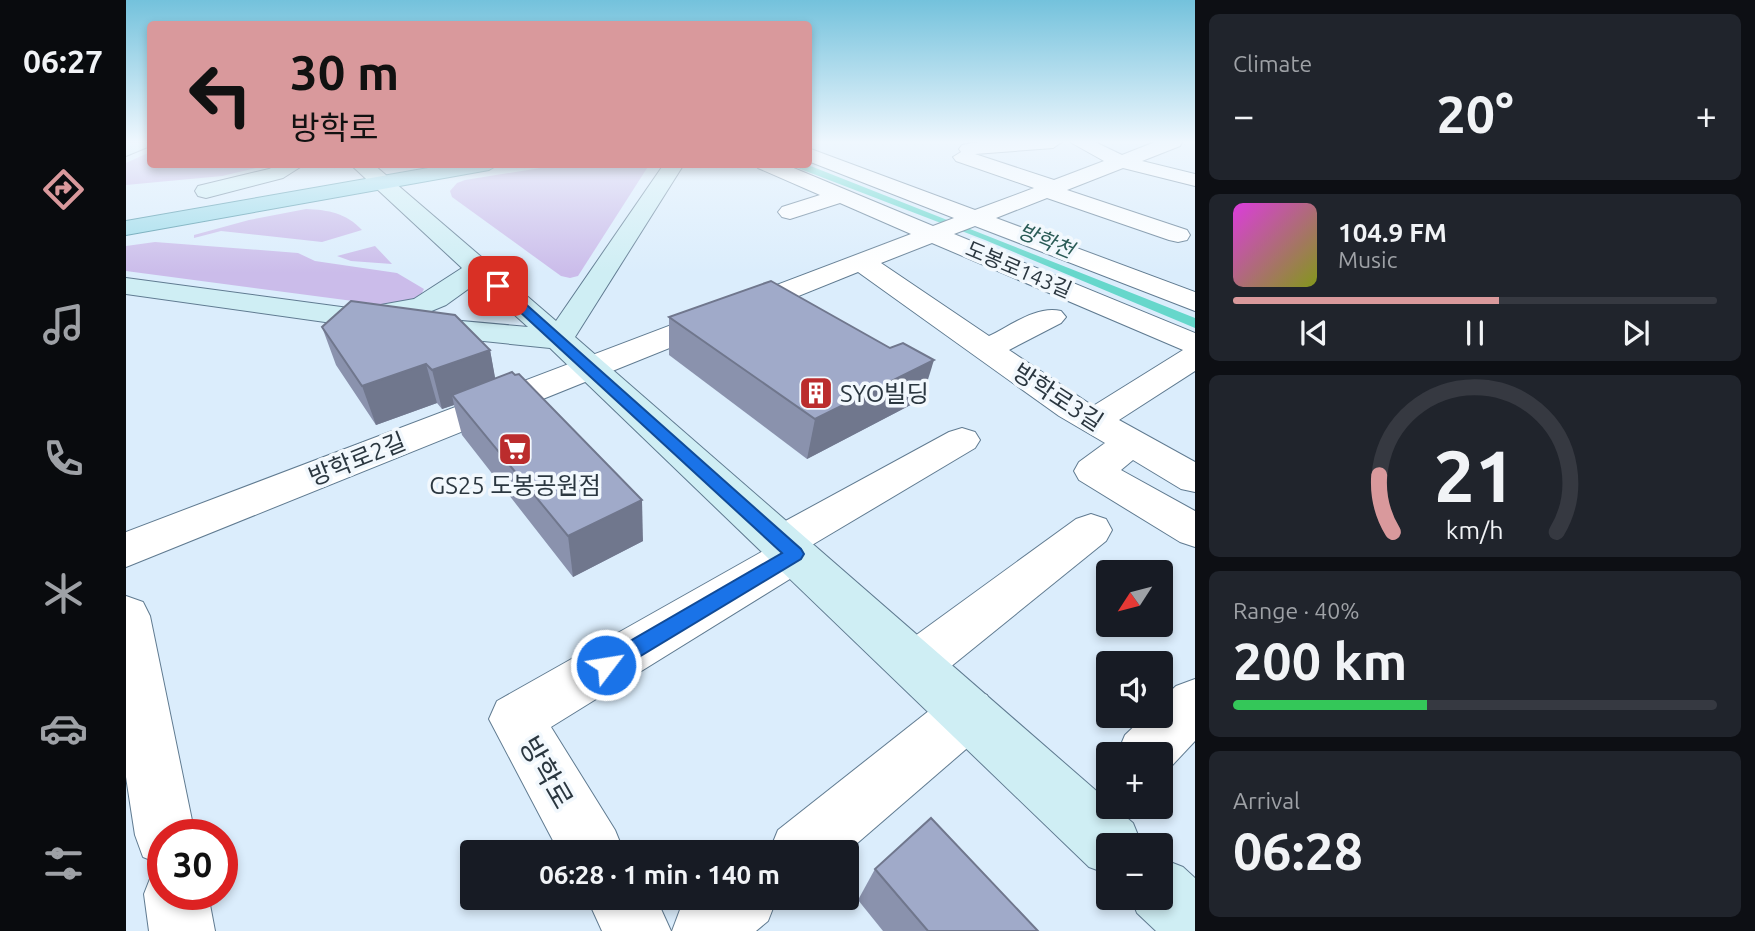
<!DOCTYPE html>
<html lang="en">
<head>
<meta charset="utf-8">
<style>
  :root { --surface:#171b24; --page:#20242c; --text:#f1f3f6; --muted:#9ea1a6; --line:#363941; --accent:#d9999c }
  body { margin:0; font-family:Ubuntu,"Noto Sans KR",sans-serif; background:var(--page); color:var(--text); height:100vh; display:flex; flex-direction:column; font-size:26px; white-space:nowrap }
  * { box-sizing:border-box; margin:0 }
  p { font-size:23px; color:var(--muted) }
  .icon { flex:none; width:38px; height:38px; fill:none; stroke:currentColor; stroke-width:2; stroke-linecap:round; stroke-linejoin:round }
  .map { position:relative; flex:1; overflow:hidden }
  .panel { display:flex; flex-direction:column; gap:14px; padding:14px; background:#0d0f14; width:560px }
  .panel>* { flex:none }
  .hud { position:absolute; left:21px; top:21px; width:665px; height:147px; border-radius:7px; box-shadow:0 4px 10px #0003; background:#d9999c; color:#111; overflow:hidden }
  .needle { width:46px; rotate:234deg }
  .buttons { position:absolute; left:970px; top:560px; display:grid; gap:14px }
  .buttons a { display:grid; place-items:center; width:77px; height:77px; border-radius:7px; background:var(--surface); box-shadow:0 4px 10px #0003; font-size:35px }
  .speed { position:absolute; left:21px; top:819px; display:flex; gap:14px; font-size:35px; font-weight:700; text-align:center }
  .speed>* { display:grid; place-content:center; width:91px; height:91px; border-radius:50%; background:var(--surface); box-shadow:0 4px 10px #0003; line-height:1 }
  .speed .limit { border:10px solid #d22; background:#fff; color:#111 }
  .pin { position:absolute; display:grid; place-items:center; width:60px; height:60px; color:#fff; margin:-30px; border-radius:14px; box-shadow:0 4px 10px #0006 }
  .me { position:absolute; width:77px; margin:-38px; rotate:59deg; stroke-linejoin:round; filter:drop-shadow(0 0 5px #0008) }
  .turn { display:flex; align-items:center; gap:24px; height:147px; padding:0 28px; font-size:32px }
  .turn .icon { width:91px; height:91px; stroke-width:2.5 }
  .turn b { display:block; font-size:49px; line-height:60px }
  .big { font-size:52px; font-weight:700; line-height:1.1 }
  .panel .tile { flex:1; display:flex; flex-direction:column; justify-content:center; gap:10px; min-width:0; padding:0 24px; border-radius:10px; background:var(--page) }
  .panel .dial { align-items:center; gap:0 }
  .dial svg { height:182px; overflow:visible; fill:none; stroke:var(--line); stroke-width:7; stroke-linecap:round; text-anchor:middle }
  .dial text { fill:var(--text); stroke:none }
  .song { display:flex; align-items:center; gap:21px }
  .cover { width:84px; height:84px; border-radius:10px; background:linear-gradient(135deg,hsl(300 70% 55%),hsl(70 70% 35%)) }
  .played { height:7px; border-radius:4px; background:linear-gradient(90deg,var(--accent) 55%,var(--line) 55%) }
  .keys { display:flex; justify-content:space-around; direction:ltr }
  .heat { display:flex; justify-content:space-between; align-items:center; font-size:38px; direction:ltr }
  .charge { height:10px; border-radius:5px; background:linear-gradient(90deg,#34c759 40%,var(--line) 0) }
  .trip { position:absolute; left:334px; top:840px; width:399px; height:70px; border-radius:7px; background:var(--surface); box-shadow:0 4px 10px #0003; font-weight:700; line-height:70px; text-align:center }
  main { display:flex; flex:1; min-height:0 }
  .tab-bar { display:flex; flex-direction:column; width:126px; justify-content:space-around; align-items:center; background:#090b0e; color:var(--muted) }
  .tab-bar .icon { width:49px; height:49px }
  .tab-bar .selected { color:var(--accent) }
  .tab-bar b { font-size:32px; color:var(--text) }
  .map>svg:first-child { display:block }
  .green { fill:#cbbcea }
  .water { fill:#66d7cb }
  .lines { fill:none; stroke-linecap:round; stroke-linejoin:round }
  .street-casing { stroke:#607b91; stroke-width:2 }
  .secondary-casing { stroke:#607b91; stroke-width:2 }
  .primary-casing { stroke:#4d93a5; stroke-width:2 }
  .street { fill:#fff; fill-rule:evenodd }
  .secondary { fill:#cfeef4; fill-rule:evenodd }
  .primary { fill:#9fdcea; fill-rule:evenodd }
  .wall { fill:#8a92ad }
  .shaded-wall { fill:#70778d }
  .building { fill:#a0aac9; stroke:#70778d; stroke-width:2 }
  .route { fill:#1a73e8; stroke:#114b97; stroke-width:2 }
  .labels { text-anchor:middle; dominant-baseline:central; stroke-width:7; stroke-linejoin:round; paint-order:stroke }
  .far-water-label { font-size:21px; font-style:italic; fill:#2a5b56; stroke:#f2f8fd }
  .far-street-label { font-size:21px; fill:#2b3740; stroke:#f2f8fd }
  .poi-label { font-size:24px; fill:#2b3740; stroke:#f2f8fd; text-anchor:start }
  .street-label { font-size:24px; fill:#2b3740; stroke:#f2f8fd }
  .near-street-label { font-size:28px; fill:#2b3740; stroke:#f2f8fd }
</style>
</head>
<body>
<main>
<nav class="tab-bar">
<b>06:27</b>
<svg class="icon selected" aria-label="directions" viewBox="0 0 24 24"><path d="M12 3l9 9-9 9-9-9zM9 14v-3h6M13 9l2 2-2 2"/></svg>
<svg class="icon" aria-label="music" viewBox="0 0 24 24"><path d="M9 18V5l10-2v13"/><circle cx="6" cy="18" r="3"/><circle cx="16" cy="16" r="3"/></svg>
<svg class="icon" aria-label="phone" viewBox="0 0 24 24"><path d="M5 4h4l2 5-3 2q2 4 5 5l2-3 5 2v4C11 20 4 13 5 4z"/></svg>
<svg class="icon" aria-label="climate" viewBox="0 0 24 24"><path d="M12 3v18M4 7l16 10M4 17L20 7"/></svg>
<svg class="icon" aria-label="car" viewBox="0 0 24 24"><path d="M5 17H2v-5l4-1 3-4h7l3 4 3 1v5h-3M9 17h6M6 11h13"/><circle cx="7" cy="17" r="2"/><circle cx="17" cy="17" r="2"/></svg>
<svg class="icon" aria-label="filters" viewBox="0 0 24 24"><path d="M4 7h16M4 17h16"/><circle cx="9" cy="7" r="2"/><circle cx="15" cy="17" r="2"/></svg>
</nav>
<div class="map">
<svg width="1069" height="931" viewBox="0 0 1069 931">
  <rect width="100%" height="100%" fill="#dbedfc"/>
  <g class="green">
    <path d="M24 152V164L143 165 96 176 0 185V163Z"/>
    <path d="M433 165H523L452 276 444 278 435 276 326 197 324 191 331 183 339 180Z"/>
    <path d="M180 209C203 210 220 213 236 230L196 242 95 231 68 238V235L123 220Z"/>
    <path d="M29 242 172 253 189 261 271 273 298 289 291 302 265 306 0 271V246Z"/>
    <path d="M249 246 266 264 225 261 211 256Z"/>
  </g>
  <path class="water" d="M664 165H682L1069 318V328L859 240Z"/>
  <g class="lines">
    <g class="street-casing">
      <g id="street">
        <path d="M852 142H936L927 148 849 154 928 180 978 161 944 142H969L996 155 1029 142H1056L1054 146 1016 161 1069 174V186L997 168 941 190 1061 230 1064 235 1061 240 1052 242 1043 240 921 198 870 218 1069 292V311L849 226 828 234 1069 333V371L993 420 1069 462V492L1055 489 1007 460 995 470 1069 511V547L1054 542 953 480 948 471 953 462 979 443 933 416 732 272 0 567V532L785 234 714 203 664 219 656 217 652 212 656 207 694 195 632 168 629 164H658L807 226 828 218 682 161V148L849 210 908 188 830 161 827 157 835 152 833 149 836 145ZM806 243 1057 350 967 406 883 350 935 323 940 317 935 311C911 305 884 326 863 336L755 263Z"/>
        <path d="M836 428 849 432 854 440 849 448 686 545 691 554 685 566 425 727 489 830 498 852H433L363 719 371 701 639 550 634 542 641 531 823 432Z"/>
        <path d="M965 514 980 519 986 530 980 541 807 681 789 687 771 681 764 665 771 649 950 519Z"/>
        <path d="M0 596 17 602 24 616 69 835H37V865L17 857 9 835 0 777Z"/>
        <path d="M1069 679V741L1039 773 1034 775V754H991L999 735 1019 716H1034V701L1050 686Z"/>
        <path d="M842 688 861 695 869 713 861 731 721 852H643L652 830 823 695Z"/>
        <path d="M37 867V894H82L89 931H23L18 894 27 871Z"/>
        <path d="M461 898H530L545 931H476Z"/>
        <path d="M568 898H651L642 921 630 931H546L555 907Z"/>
      </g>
    </g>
    <g class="secondary-casing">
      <g id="secondary">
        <path d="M24 142V146L0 156V143Z"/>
        <path d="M153 164H179L157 178 80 198 72 196 69 191 72 186 143 169Z"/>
        <path d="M224 164H247L430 321 538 164H558L449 337 982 801V807H988L1007 823 1016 845H982V874L963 867 424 348 270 332 0 294V278L245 311 249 306 288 299 336 268ZM352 282 402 327 291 317 320 305Z"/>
        <path d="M1034 858 1057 867 1069 878V931H1030L1011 913 1005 898H1034Z"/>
      </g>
    </g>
    <g class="primary-casing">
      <path id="primary" d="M325 164H373L363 170 0 235V221Z"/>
    </g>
    <use href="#street" class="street"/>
    <use href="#secondary" class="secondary"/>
    <use href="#primary" class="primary"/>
  </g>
  <g class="wall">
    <path d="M543 317 796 399 681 459 543 355Z"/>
    <path d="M196 327 364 350 369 379 517 541 447 577 336 435 328 405 316 409 311 403 250 425 210 365Z"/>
    <path d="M749 869 912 931H757L732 900Z"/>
  </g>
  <g class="shaded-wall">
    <path d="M364 350 371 388 326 395 328 405 316 409 306 370Z"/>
    <path d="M808 360 796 399 681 459 689 419Z"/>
    <path d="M300 364 311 403 250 425 236 386Z"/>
    <path d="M516 500 517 541 447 577 442 536Z"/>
  </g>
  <g class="building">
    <path d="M645 281 764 348 777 343 808 360 689 419 543 317Z"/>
    <path d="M225 301 329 315 364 350 306 370 300 364 236 386 196 327Z"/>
    <path d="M386 372 389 375 393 374 516 500 442 536 326 395Z"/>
    <path d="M805 818 912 931H802L749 869Z"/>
  </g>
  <linearGradient id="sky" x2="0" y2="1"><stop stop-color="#74c2dc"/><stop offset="0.52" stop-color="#eff7fe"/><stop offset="1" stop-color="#eff7fe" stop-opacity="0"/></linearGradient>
  <rect width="1069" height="273" fill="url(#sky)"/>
  <path class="route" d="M368 283H376L675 549 678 554 675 559 488 672 480 674 473 672 470 665 473 659 656 553 368 288Z"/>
  <defs>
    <g id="building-square" transform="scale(1.75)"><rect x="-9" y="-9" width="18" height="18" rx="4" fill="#bb2c2d" stroke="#f2f8fd"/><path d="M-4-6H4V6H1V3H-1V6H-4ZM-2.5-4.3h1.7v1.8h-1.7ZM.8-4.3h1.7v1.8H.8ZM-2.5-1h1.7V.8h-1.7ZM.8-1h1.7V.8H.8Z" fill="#fff"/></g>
    <g id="supermarket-square" transform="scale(1.75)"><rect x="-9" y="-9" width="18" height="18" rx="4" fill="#bb2c2d" stroke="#f2f8fd"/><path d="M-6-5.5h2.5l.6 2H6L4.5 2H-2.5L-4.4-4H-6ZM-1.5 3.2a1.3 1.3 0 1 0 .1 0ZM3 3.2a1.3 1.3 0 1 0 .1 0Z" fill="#fff"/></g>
  </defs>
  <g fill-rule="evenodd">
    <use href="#building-square" x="690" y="393"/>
    <use href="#supermarket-square" x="389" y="449"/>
  </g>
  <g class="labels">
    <g class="far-water-label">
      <text transform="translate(920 240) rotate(22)">방학천</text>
    </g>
    <g class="far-street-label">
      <text transform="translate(893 269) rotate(23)">도봉로143길</text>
    </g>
    <g class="poi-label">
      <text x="714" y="393">SYO빌딩</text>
      <text x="389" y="485" text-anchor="middle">GS25 도봉공원점</text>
    </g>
    <g class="street-label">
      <text transform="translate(932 397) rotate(33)">방학로3길</text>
      <text transform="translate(231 459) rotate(-22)">방학로2길</text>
    </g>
    <g class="near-street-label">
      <text transform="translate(421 772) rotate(60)">방학로</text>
    </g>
  </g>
</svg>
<div class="buttons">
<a><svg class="needle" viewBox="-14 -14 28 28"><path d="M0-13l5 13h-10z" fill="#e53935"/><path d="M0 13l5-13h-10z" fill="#9ea1a6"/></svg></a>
<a><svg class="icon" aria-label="sound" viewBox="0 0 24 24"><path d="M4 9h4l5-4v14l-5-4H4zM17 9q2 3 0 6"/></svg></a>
<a>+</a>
<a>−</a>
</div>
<div class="speed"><div class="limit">30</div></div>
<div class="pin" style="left:372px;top:286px;background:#d93025"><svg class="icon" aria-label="arrive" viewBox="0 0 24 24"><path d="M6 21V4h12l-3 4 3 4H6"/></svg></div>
<svg class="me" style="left:480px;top:665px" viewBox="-20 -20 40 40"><circle r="17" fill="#1a73e8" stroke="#fff" stroke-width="3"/><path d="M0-11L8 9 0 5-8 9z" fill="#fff"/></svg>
<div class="trip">06:28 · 1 min · 140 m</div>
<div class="hud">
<div class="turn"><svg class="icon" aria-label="left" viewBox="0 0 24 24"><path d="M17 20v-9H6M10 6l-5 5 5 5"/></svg><div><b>30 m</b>방학로</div></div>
</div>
</div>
<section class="panel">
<div class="tile"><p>Climate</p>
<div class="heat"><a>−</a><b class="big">20°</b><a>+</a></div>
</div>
<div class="tile">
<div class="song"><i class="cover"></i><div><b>104.9 FM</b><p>Music</p></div></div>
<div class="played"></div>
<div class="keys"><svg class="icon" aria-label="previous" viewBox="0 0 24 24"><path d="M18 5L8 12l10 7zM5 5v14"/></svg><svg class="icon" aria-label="pause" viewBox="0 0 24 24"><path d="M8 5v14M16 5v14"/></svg><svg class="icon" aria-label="next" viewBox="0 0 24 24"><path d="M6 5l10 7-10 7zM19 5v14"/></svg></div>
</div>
<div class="tile dial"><svg viewBox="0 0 100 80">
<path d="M14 69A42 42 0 1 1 86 69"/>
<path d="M14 69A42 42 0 0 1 8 44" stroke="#d9999c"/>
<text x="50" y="56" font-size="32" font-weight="700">21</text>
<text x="50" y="72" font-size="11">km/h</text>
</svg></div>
<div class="tile"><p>Range · 40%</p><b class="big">200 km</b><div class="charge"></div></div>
<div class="tile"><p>Arrival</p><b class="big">06:28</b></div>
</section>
</main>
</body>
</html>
